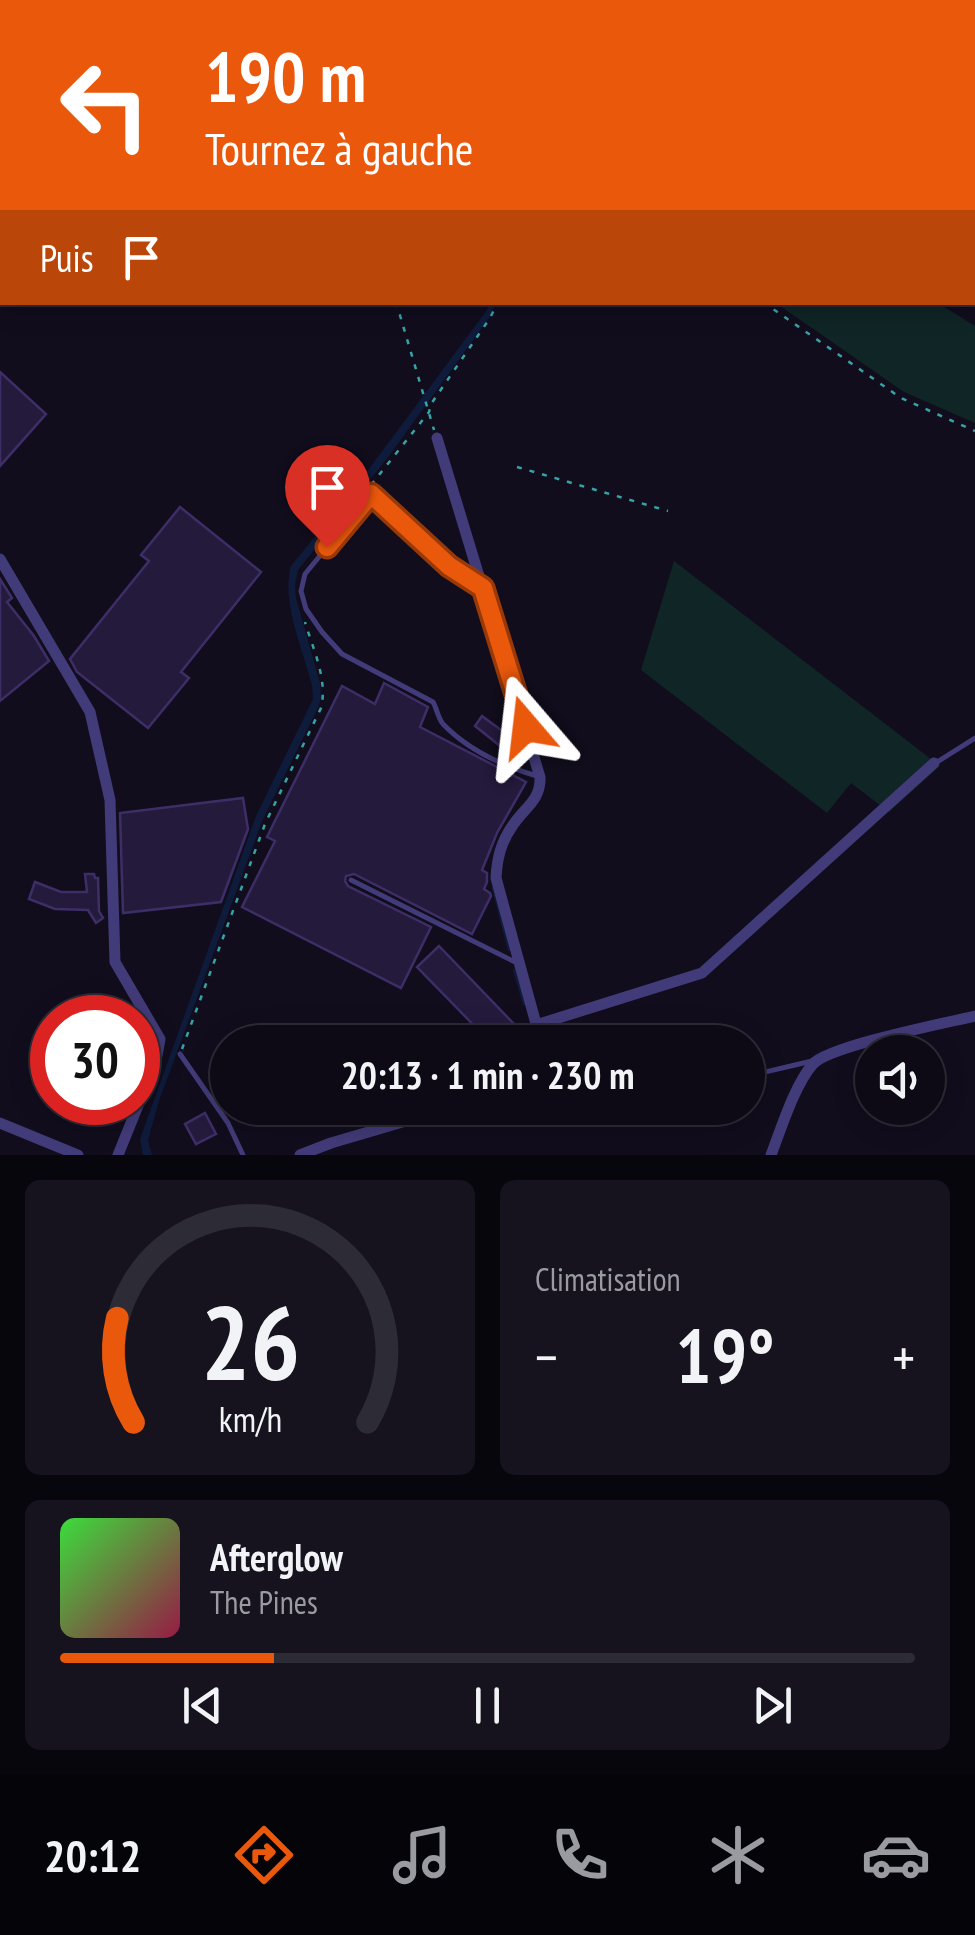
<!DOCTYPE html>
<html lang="fr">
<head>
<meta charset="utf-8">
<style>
  :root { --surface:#0d0a16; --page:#16131f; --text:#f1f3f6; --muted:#9a9aa1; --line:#2d2b35; --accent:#ea580c }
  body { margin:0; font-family:"PT Sans Narrow",sans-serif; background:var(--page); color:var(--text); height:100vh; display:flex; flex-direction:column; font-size:38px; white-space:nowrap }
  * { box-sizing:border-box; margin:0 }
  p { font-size:32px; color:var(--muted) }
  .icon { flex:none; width:55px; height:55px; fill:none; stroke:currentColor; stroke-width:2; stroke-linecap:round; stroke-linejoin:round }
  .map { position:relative; height:1155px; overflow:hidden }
  .side { display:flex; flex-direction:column; gap:25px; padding:25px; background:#07060c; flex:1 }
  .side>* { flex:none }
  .hud { position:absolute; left:0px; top:0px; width:975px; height:305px; box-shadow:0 5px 25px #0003,0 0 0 2px var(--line); background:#ea580c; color:#fff; overflow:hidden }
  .tools { position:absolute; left:855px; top:1035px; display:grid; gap:20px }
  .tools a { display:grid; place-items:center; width:90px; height:90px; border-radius:50%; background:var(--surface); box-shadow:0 5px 25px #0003,0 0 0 2px var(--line); font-size:50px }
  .speed { position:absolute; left:30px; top:995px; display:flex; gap:20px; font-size:50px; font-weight:700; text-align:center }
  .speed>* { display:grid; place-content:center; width:130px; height:130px; border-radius:50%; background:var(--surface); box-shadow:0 5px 25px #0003,0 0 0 2px var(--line); line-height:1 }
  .speed .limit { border:15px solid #d22; background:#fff; color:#111 }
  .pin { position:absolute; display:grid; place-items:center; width:85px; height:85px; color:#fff; margin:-102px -42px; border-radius:50% 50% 50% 0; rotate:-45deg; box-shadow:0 0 10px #0007 }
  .pin .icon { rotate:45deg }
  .me { position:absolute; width:110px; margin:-55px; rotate:343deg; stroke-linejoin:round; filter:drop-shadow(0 0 8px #0008) }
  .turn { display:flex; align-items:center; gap:35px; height:210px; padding:0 40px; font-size:45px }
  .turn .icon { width:130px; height:130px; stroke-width:2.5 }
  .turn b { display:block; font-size:70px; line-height:85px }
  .then { display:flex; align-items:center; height:95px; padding:0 40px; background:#0003; gap:20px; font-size:38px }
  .big { font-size:75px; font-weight:800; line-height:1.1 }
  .side .widget { flex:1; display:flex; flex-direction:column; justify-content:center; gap:15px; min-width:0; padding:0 35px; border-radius:15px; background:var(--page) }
  .side .dial { align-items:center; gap:0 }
  .dial svg { height:260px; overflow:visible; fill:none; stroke:var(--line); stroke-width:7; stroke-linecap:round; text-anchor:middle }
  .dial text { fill:var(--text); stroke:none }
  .song { display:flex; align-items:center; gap:30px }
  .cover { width:120px; height:120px; border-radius:15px; background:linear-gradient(135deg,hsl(120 70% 55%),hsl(340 70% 35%)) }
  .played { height:10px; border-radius:5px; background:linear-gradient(90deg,var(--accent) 25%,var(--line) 25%) }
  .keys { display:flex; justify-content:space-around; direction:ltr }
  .heat { display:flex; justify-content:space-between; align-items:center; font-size:55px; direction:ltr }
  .side .tiles { flex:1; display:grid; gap:25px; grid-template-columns:1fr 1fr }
  .widget:last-child { grid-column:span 2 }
  .trip { position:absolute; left:210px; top:1025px; width:555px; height:100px; border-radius:50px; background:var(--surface); box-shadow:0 5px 25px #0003,0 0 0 2px var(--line); font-weight:800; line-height:100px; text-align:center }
  .tabs { display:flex; height:160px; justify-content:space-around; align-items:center; background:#050409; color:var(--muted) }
  .tabs .icon { width:70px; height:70px }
  .tabs .current { color:var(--accent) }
  .tabs b { font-size:45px; color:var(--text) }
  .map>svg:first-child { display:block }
  .green { fill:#102526 }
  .water { fill:#0e1b3b }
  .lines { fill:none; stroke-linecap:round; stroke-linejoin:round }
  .stream { stroke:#0e1b3b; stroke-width:2.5 }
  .building { fill:#241a3c; stroke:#3e2e67; stroke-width:2.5 }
  .path { stroke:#35a4a7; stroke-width:2.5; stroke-dasharray:5 8; stroke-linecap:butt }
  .service { stroke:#423b79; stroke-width:5 }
  .minor { stroke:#423b79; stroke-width:11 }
  .trunk { stroke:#de54c2; stroke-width:18 }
  .route-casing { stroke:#983908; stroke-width:25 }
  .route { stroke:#ea580c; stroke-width:18 }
</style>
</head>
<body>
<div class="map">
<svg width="975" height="1155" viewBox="0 0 975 1155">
  <rect width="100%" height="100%" fill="#110d1d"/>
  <g class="green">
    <path d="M776 303H938L975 326V423L904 392Z"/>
    <path d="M674 561 940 766 889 812 851 783 827 813 641 670Z"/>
  </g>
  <path class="water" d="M489 303H496L489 318 389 456 298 570 295 585 296 598 320 683 321 698 318 708 263 819 159 1101 148 1140 152 1155H143L140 1139 256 816 313 699 312 685C303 650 281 601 291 566L357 485 487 310Z"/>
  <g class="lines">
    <g class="stream">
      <path d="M493 888 509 950"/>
      <path d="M514 970 524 1004"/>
    </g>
  </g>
  <g class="building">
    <path d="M0 372 46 414 0 466Z"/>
    <path d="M180 507 261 572 181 672 189 678 148 728 77 672 70 659 149 561 141 555Z"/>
    <path d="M0 579 12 598 7 602 34 636 49 661 0 701Z"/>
    <path d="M384 683 428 707 420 727 526 782 497 833 482 870 487 873V882L484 889 490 893 491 896 472 934 354 874 346 876 345 881 348 886 431 927 401 988 242 907 275 841 267 837 342 686 375 704Z"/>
    <path d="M482 716 505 733 504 735 516 745 519 741 524 755 519 761 475 726Z"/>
    <path d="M243 798 248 829 221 902 123 913 120 813Z"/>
    <path d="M85 874H94L95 878H98L99 911 103 918 96 923 88 910 55 909 29 899 35 882 61 892H87Z"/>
    <path d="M439 946 514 1024 495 1042H490L417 967Z"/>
    <path d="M205 1113 216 1134 196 1144 185 1124Z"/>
  </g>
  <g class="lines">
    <g class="path">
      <path d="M236 0 240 2"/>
      <path d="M413 0 415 2"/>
      <path d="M396 302 434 430"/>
      <path d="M763 302 901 398 975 431"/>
      <path d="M517 467 668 511"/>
      <path d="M371 485 429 412 431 404 490 318 498 302"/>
      <path d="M182 1049 265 824 321 708C328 680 313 649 305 622"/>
    </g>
    <g class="service">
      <path d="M478 585 449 566 371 494 305 574 301 591 306 609 322 632 342 654 433 702C437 709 438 718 443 724 468 750 503 766 537 776"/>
      <path d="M937 762 975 738"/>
      <path d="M351 880 515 962"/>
      <path d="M180 1054 228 1123 243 1155"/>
      <path d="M748 1076 812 1061"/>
      <path d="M563 1119 613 1108"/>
    </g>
    <g class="minor">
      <path d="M437 438 540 777C541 800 525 807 513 825 501 842 497 858 496 878L541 1042"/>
      <path d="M0 559 90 712 110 800 115 962 160 1039 156 1061 118 1155"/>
      <path d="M536 1025 702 973 934 763"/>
      <path d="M559 1108 563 1119"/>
      <path d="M0 1123 78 1155"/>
      <path d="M300 1155 331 1143 450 1108"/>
      <path d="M771 1155C781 1129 795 1084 813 1064 829 1046 946 1023 975 1016"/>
    </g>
    <g class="trunk">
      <path d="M885 0 888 2"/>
      <path d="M908 0 911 2"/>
      <path d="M972 65 975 67"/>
      <path d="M972 89 975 91"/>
    </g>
  </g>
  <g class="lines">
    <g class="route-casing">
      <path id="route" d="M327 547 371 494 449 566 483 588 526 727"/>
    </g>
    <use href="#route" class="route"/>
  </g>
</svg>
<div class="tools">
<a><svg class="icon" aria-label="sound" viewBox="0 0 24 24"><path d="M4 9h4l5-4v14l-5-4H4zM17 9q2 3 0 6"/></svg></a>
</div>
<div class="speed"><div class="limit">30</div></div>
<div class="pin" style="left:327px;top:547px;background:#d93025"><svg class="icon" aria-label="arrive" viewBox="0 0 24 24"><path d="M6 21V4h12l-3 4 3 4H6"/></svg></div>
<svg class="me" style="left:526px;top:727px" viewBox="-20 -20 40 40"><path d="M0-17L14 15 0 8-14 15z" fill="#ea580c" stroke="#fff" stroke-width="4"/></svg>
<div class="trip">20:13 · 1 min · 230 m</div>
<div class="hud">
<div class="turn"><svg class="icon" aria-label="left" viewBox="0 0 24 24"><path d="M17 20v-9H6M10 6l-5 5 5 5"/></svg><div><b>190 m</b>Tournez à gauche</div></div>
<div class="then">Puis<svg class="icon" aria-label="arrive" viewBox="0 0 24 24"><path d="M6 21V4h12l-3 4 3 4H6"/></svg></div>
</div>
</div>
<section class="side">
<div class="tiles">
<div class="widget dial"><svg viewBox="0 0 100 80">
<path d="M14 69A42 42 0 1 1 86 69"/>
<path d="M14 69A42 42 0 0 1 9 37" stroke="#ea580c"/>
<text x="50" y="56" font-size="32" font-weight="700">26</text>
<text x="50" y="72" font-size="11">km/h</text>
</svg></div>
<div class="widget"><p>Climatisation</p>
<div class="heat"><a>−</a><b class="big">19°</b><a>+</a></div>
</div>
<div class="widget">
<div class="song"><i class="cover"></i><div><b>Afterglow</b><p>The Pines</p></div></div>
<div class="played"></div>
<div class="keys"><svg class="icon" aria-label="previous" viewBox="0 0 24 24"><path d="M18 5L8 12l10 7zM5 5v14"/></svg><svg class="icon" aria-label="pause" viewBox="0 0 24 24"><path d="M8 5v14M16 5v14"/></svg><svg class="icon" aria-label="next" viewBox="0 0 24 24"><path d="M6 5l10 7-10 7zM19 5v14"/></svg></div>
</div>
</div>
</section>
<nav class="tabs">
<b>20:12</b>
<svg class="icon current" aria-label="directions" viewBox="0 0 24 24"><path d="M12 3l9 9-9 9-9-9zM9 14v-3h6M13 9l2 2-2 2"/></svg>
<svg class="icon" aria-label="music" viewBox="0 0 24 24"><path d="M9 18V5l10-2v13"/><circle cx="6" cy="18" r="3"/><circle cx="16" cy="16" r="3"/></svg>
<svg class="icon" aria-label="phone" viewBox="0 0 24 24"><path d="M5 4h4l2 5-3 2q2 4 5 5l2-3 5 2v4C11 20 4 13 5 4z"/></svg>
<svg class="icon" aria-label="climate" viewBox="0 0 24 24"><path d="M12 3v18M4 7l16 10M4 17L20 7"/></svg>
<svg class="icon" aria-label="car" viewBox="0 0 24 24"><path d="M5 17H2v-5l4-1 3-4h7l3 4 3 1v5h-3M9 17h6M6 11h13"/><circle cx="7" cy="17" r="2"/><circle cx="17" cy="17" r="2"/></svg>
</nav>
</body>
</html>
